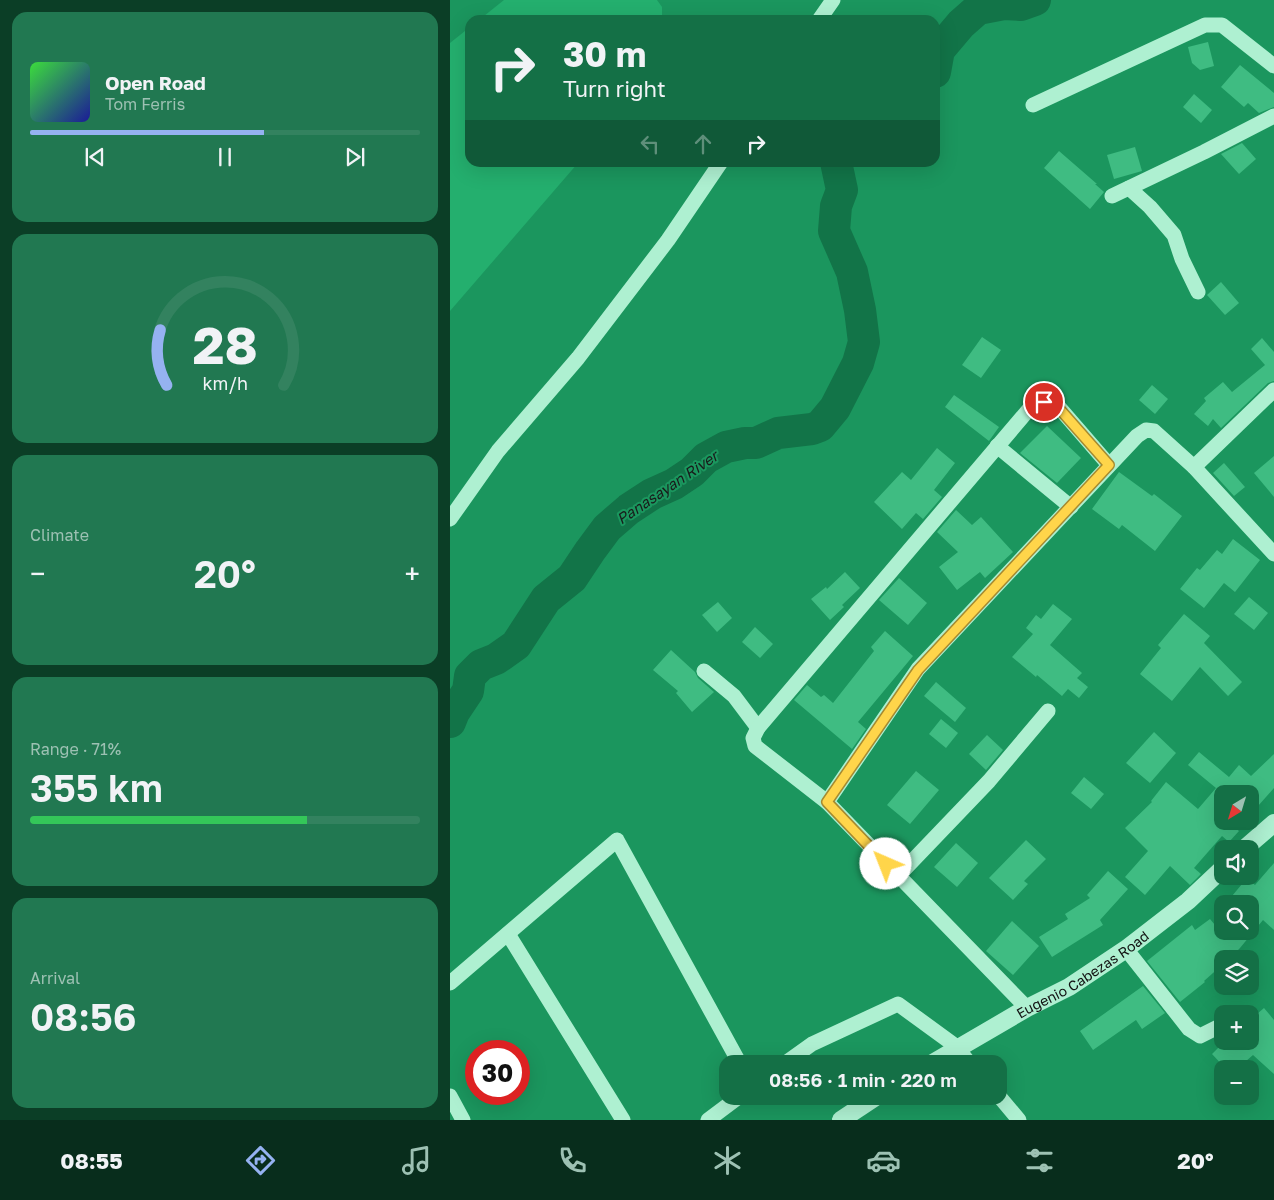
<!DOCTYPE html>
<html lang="en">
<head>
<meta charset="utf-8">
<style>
  :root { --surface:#147046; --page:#217851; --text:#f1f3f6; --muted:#9dc1b3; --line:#33825f; --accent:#95b2f1 }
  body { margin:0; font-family:"Golos Text",sans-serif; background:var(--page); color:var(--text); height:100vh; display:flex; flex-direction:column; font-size:19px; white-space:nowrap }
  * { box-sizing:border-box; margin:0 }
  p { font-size:16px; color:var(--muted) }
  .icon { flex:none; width:28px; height:28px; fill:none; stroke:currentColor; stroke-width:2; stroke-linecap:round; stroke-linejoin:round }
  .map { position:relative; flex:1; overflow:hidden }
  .sheet { display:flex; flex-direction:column; gap:12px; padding:12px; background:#0b3e26; width:450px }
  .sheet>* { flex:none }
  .top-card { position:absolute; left:15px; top:15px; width:475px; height:152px; border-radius:15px; box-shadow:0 5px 20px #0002; background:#147046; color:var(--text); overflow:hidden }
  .needle { width:32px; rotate:218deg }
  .tools { position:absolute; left:764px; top:785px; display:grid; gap:10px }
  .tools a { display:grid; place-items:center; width:45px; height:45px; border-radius:10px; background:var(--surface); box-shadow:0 5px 20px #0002; font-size:25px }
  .speed { position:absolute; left:15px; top:1040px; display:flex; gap:10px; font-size:25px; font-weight:700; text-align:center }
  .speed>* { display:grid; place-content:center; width:65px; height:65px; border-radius:50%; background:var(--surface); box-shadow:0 5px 20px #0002; line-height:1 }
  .speed .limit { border:8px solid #d22; background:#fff; color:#111 }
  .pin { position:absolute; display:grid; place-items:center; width:42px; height:42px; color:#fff; margin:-21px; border:2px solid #fff; border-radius:50%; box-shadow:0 1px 5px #0007 }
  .me { position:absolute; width:55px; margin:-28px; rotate:316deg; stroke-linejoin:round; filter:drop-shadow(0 0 4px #0008) }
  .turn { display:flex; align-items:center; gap:18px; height:105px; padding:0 15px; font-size:22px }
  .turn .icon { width:65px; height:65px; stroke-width:2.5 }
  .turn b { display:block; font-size:35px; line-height:42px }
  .lanes { display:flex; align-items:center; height:48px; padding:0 15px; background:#0003; justify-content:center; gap:25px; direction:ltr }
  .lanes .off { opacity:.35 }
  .big { font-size:38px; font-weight:600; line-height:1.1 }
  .sheet .widget { flex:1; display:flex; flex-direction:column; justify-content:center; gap:8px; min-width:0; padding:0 18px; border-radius:15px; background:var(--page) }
  .sheet .dial { align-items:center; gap:0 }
  .dial svg { height:130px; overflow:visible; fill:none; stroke:var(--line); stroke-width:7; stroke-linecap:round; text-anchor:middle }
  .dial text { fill:var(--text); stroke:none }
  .song { display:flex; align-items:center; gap:15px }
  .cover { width:60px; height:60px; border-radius:8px; background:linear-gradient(135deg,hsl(120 70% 55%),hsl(240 70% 35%)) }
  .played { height:5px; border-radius:2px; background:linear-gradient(90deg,var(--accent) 60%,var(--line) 60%) }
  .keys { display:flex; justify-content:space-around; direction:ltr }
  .heat { display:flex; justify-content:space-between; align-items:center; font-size:28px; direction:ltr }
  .charge { height:8px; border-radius:4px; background:linear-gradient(90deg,#34c759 71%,var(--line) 0) }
  .trip { position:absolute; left:269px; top:1055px; width:288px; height:50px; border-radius:15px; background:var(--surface); box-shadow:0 5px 20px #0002; font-weight:600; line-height:50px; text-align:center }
  .tab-bar { display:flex; height:80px; justify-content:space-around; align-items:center; background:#082d1c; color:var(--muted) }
  .tab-bar .icon { width:35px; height:35px }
  .tab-bar .active { color:var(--accent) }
  .tab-bar b { font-size:22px; color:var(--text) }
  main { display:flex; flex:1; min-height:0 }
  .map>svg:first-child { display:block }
  .green { fill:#24af6e }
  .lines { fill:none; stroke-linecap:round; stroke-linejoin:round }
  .river { stroke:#127448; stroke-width:32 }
  .building { fill:#3fbc82 }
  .minor { stroke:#aef0d1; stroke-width:15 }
  .tertiary { stroke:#aef0d1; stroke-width:18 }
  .route-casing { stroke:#a68a30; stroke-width:12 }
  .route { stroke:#ffd54a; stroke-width:9 }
  .labels { text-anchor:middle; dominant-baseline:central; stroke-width:4; stroke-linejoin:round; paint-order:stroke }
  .street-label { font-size:14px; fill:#111; stroke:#1b965e }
  .water-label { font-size:15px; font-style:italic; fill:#191c1b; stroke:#1b965e }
</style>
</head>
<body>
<main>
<section class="sheet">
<div class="widget">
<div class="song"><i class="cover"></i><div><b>Open Road</b><p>Tom Ferris</p></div></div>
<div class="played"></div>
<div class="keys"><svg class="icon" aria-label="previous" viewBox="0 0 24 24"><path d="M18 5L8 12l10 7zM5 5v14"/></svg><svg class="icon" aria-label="pause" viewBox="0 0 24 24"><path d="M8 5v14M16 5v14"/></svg><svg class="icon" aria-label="next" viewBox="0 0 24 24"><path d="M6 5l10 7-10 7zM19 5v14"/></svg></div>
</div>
<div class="widget dial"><svg viewBox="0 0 100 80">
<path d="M14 69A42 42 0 1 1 86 69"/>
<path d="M14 69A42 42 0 0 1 10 35" stroke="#95b2f1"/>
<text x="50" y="56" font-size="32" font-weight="700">28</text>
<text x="50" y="72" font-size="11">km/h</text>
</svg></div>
<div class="widget"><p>Climate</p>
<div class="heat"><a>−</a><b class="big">20°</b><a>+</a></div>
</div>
<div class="widget"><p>Range · 71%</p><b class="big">355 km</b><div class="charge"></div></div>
<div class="widget"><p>Arrival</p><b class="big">08:56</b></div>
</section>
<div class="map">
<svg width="824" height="1120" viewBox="0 0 824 1120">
  <rect width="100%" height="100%" fill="#1b965e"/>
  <g class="green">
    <path d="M54 0H207L212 7V20H29Z"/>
    <path d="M20 27V162L128 163 0 311V43Z"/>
  </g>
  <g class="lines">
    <g class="river">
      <path d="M485 72 489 50 511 24 528 9 554 4 571 5 585 0"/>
      <path d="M0 722 4 712 18 691 20 676 31 665 46 659 66 645 96 599 122 578 140 551 157 528 179 509 202 494 224 484 242 472 256 458 276 447 295 443H306L328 433 362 429 370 426 385 408 408 363 414 342 410 310 402 272 384 231 386 206 392 190 386 162"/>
    </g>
  </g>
  <g class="building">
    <path d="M758 42 764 66 750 70 742 63 738 47Z"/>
    <path d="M790 65 824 93V107L809 113 798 103 794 107 771 87Z"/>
    <path d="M744 94 762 110 751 123 733 107Z"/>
    <path d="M792 143 806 159 789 174 771 154Z"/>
    <path d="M685 147 692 171 664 179 657 155Z"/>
    <path d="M609 151 647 184H645L654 192 640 209 594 168Z"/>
    <path d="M771 282 789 303 775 315 757 295Z"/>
    <path d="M532 337 551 350 531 378 512 365Z"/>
    <path d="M812 338 824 352V381L818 383 771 428 763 419 758 426 744 414 756 401 754 398 773 382 782 392 815 365 801 349Z"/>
    <path d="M702 385 718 399 705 414 689 400Z"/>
    <path d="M504 395 549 427 539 441 495 407Z"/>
    <path d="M597 426 631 458 607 483 570 453Z"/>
    <path d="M487 448 505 463 484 490 492 497 473 519 466 513 452 529 424 502 452 472 461 480Z"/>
    <path d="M824 456V497L804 473Z"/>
    <path d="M774 463 795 487 784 496 763 473Z"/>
    <path d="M669 472 702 496 704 494 732 516 705 551 672 525 669 529 642 509Z"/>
    <path d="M506 510 522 525 531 517 563 552 535 578 530 572 507 590 489 567 508 552 487 532Z"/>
    <path d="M783 539 810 560 785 592 774 583 754 608 730 589 747 568 750 570 767 550 772 554Z"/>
    <path d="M395 572 410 588 392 605 394 607 380 620 361 599 376 587 377 589Z"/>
    <path d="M449 578 477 603 458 625 429 600Z"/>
    <path d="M799 597 818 613 804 630 784 614Z"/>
    <path d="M268 602 282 618 267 632 252 615Z"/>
    <path d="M603 604 622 619 600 645 632 673 627 678 638 687 629 698 618 689 612 696 587 675 586 677 562 657 583 634 576 628 586 615 591 619Z"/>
    <path d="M734 614 760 636 754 643 792 682 778 696 750 667 722 701 690 674 711 648 708 645Z"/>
    <path d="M305 627 323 644 310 658 292 642Z"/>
    <path d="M435 631 463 656 408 722 416 729 402 749 344 700 357 685 371 697 374 695 383 703 424 651 421 647Z"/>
    <path d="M221 650 245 672 248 678 264 692 242 712 226 693 228 691 203 670Z"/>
    <path d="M486 682 516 708 505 722 474 696Z"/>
    <path d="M491 719 508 733 496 748 479 734Z"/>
    <path d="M704 732 726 753 700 783 676 763Z"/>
    <path d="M537 735 553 750 536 770 519 754Z"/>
    <path d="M749 752 779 777 789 765 801 776 824 754V788L800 815V794H772V821H777L789 831 779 842 772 836 744 868 751 874 740 885 720 866 695 895 675 877 698 851 675 828 702 802 701 801 716 782 748 809 766 788 738 765Z"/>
    <path d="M466 771 489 790 460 824 437 805Z"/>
    <path d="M634 777 654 794 641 809 621 793Z"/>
    <path d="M576 840 596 859 574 881 578 884 563 900 539 878Z"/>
    <path d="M506 843 528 863 507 887 484 867Z"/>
    <path d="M824 863V930L813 920 790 948 779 959H772V965L754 981 755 982 730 1002 697 961 742 925 745 930 760 919 770 931H800V904H792L782 896 797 878 805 885Z"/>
    <path d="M658 871 678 889 650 920 653 925 602 957 589 937 618 919 615 914 640 898 637 895Z"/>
    <path d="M562 921 589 946 563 975 536 951Z"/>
    <path d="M693 986 715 1013 692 1029 686 1020 643 1050 630 1031Z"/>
    <path d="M814 1008 824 1020V1074L803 1055 787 1069H776L762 1054 775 1041H800V1020Z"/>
  </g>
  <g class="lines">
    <g class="minor">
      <path d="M369 20 383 0"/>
      <path d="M583 105 755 25H772L824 66"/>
      <path d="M679 188 700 207 724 235 732 259 748 292"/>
      <path d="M662 196 754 152 824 116"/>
      <path d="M547 446 621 507"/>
      <path d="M744 467 824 554"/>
      <path d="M0 519 48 451 128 358 218 240 271 162"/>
      <path d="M254 671 284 696 308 728"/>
      <path d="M377 802 305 746 303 738 308 728 580 408C589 402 597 400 607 405L659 465"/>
      <path d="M448 876 539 781 598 711"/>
      <path d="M58 934 173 1120"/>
      <path d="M676 949 739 1029 750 1036 772 1025"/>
      <path d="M0 983 167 840 290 1064"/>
      <path d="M577 1008 377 802 468 669 687 436 696 430 704 431 744 467 824 390"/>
      <path d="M334 1064 362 1044 448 1004 507 1047 520 1064"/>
      <path d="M548 1095 569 1120"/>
      <path d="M0 1096 13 1120"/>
      <path d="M258 1120 290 1096"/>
    </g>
    <g class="tertiary">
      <path d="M794 849 824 823"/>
      <path id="s1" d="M481 1064 577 1008 619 987 676 949 738 901 772 869"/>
      <path d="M391 1120 427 1096"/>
    </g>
  </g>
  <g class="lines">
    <g class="route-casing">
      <path id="route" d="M436 864 377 802 468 670 659 465 607 406 601 403 594 402"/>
    </g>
    <use href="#route" class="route"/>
  </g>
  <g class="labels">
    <g class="street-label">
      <text stroke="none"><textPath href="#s1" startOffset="176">Eugenio Cabezas Road</textPath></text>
    </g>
    <g class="water-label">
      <text transform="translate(217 487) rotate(-34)">Panasayan River</text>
    </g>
  </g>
</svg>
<div class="tools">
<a><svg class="needle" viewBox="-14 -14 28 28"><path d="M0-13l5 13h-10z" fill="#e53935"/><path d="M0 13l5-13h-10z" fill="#9dc1b3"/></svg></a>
<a><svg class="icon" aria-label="sound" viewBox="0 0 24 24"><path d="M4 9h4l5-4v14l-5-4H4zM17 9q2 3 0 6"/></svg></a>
<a><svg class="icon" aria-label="search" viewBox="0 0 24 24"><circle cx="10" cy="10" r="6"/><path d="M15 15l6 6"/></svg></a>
<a><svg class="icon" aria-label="layers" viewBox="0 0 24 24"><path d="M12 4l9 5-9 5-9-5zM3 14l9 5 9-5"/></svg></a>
<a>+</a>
<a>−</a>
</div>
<div class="speed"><div class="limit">30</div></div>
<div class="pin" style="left:594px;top:402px;background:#d93025"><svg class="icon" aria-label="arrive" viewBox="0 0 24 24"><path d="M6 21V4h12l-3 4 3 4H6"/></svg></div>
<svg class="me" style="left:436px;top:864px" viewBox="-20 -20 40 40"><circle r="19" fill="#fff"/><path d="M0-13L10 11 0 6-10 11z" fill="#ffd54a"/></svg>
<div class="trip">08:56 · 1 min · 220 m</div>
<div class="top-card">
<div class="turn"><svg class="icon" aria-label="right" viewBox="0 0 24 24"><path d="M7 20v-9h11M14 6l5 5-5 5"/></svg><div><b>30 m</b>Turn right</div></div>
<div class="lanes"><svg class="icon off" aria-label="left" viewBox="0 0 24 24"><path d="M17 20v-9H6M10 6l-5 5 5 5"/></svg><svg class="icon off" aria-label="ahead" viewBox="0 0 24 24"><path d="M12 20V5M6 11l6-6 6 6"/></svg><svg class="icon" aria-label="right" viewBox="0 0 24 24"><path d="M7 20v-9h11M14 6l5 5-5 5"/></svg></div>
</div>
</div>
</main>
<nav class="tab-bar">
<b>08:55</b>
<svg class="icon active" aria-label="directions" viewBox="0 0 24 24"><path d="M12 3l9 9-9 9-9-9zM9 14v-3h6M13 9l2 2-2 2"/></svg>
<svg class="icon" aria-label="music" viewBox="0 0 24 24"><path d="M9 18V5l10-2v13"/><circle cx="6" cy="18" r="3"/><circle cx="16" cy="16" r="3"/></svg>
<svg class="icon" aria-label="phone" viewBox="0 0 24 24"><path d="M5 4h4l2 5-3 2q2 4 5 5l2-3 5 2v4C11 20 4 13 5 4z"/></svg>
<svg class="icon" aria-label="climate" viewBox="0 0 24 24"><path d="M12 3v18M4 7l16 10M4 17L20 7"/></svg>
<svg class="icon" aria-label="car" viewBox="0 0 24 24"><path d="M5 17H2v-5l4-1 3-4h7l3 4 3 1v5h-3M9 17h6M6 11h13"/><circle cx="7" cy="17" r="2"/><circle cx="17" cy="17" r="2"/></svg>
<svg class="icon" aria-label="filters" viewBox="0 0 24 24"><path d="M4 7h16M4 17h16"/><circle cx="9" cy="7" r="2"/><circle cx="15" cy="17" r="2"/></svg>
<b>20°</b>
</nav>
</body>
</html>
